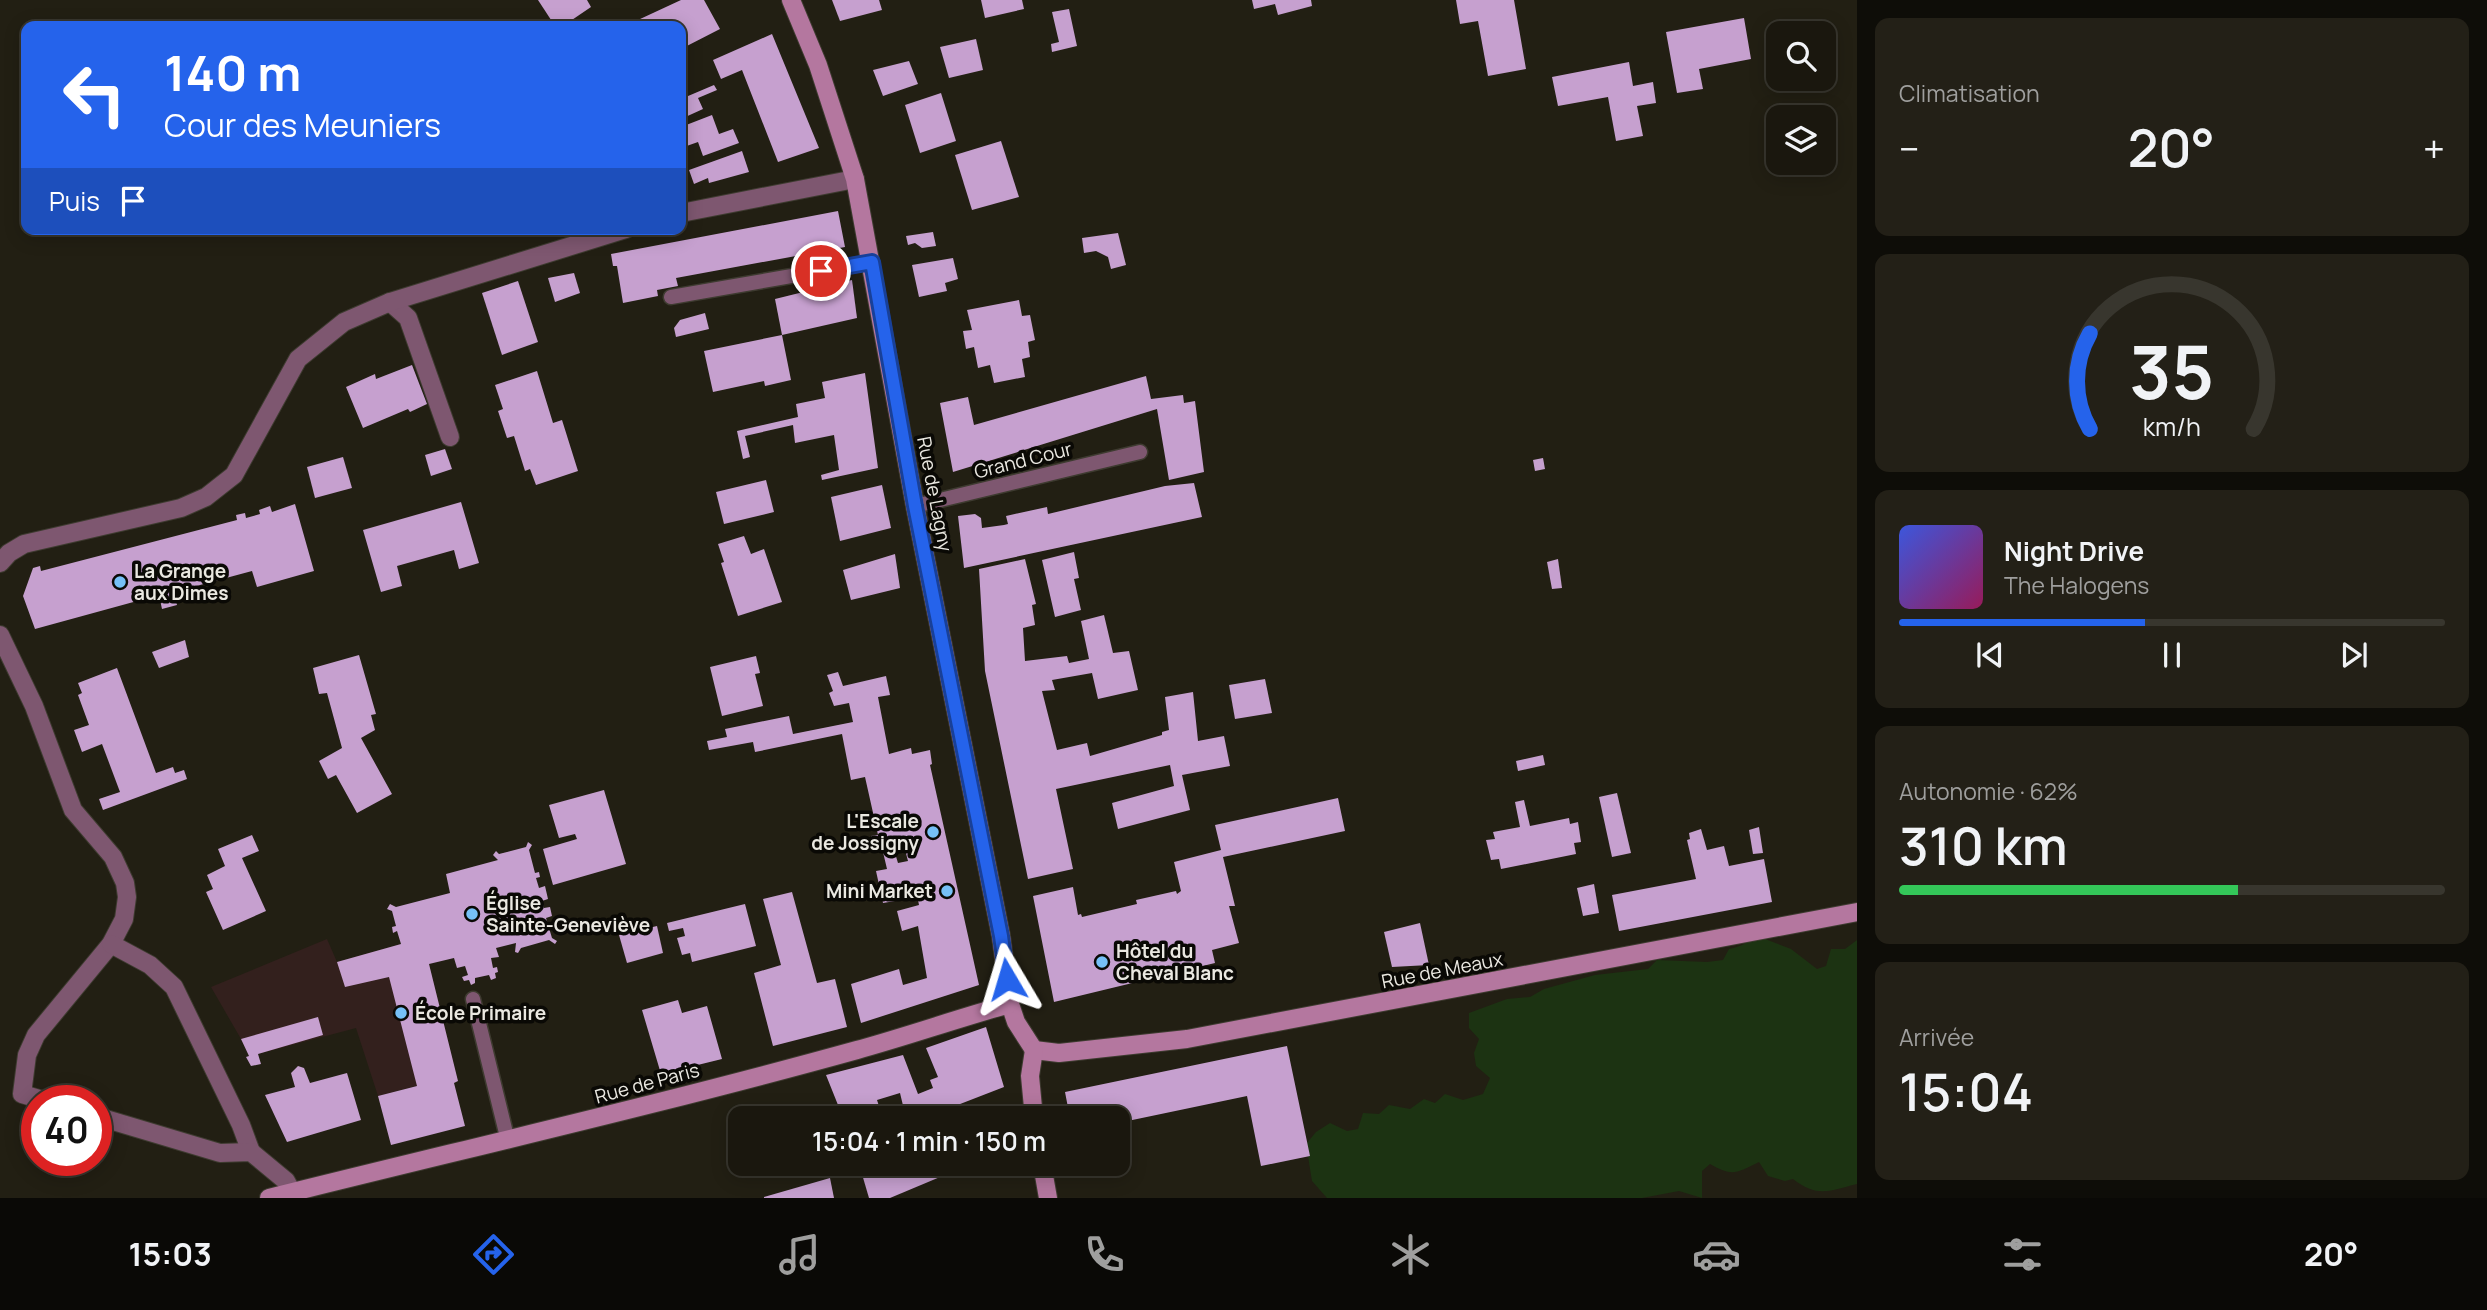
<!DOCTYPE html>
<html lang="fr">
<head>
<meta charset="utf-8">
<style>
  :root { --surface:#1a170e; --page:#232017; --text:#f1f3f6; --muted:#9f9f9e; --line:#38362e; --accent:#2563eb }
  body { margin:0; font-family:Manrope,sans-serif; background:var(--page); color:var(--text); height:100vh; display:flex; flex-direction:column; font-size:26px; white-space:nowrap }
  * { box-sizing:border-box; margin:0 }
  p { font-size:23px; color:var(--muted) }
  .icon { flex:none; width:38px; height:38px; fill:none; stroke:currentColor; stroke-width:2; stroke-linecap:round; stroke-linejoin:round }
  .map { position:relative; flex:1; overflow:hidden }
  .side { display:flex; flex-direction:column; gap:18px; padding:18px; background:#0e0d08; width:630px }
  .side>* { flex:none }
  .hud { position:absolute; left:21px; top:21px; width:665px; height:214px; border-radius:14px; box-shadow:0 4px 18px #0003,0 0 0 2px var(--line); background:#2563eb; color:#fff; overflow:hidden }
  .controls { position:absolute; left:1766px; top:21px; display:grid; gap:14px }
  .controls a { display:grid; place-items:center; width:70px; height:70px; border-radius:14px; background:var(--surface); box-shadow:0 4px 18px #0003,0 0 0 2px var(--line); font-size:35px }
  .speed { position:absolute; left:21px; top:1085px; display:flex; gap:14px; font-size:35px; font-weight:700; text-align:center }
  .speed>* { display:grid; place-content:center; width:91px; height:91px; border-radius:50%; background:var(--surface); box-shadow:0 4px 18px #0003,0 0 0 2px var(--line); line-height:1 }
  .speed .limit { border:10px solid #d22; background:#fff; color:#111 }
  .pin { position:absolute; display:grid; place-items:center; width:60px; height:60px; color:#fff; margin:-30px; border:4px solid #fff; border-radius:50%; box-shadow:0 2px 7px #0007 }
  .me { position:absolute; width:77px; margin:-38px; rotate:353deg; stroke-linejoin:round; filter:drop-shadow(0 0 5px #0008) }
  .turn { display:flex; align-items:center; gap:24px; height:147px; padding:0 28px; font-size:32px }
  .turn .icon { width:91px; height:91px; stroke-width:2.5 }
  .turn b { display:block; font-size:49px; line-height:60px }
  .then { display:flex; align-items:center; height:66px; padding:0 28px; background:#0003; gap:14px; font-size:26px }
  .big { font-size:52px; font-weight:600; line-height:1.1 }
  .side .widget { flex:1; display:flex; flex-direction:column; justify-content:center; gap:10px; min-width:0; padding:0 24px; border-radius:14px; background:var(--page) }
  .side .dial { align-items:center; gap:0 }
  .dial svg { height:182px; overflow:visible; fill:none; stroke:var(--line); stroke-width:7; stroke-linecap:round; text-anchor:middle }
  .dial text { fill:var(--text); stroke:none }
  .song { display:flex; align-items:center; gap:21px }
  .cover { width:84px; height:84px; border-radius:10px; background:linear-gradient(135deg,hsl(230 70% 55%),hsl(330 70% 35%)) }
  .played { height:7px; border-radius:4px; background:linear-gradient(90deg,var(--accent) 45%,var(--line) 45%) }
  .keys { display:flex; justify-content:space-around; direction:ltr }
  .heat { display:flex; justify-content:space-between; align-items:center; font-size:38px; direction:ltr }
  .charge { height:10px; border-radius:5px; background:linear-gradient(90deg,#34c759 62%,var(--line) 0) }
  .trip { position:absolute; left:728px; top:1106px; width:402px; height:70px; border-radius:14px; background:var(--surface); box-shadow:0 4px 18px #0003,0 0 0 2px var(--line); font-weight:600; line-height:70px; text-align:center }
  .tabs { display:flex; height:112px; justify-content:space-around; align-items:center; background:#0a0906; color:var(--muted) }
  .tabs .icon { width:49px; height:49px }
  .tabs .active { color:var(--accent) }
  .tabs b { font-size:32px; color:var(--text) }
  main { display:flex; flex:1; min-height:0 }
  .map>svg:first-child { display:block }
  .education { fill:#33201d }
  .green { fill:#1c3312 }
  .building { fill:#c6a0cf }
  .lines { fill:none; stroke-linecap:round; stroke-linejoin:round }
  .lane-casing { stroke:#3e3b30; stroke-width:17 }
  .street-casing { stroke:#3e3b30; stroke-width:20 }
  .secondary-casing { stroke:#3e3b30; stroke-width:20 }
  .lane { stroke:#7e5770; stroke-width:14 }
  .street { stroke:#7e5770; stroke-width:18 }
  .secondary { stroke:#b4779f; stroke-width:18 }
  .route-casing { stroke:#184099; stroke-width:18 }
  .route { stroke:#2563eb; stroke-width:12 }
  .poi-dot { fill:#76c0f7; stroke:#0a0905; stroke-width:2.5 }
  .labels { text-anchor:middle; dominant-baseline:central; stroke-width:7; stroke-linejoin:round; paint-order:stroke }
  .street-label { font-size:19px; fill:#eae8e1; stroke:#0a0905 }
  .poi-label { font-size:19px; font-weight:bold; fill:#eae8e1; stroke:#0a0905; text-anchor:start }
</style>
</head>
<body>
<main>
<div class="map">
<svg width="1857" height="1198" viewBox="0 0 1857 1198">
  <rect width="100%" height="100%" fill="#221f13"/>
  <path class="education" d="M327 939 337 962 401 944 408 970 429 964 458 1081 416 1086 378 1096 356 1028 258 1054 241 1039 211 987Z"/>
  <path class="green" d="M1760 937 1791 949 1817 969 1826 966 1831 949H1845L1857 940V1184C1828 1191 1818 1198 1793 1179L1785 1181 1768 1176 1759 1162C1736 1173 1733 1177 1710 1164L1702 1171V1198L1679 1191 1642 1198H1327L1312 1181 1306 1144 1316 1132 1330 1123 1347 1131 1358 1129 1363 1113 1379 1114 1389 1105 1410 1109 1424 1099 1435 1103 1445 1094 1463 1100 1483 1094 1490 1078 1476 1066 1474 1053 1479 1039 1469 1028V1013L1507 999 1530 997 1544 989 1595 975 1648 969 1657 960 1707 962 1723 960 1729 949C1741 947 1748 941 1760 937Z"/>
  <g class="building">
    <path d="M538 0H587L591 7 563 26H555Z"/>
    <path d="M681 0H704L720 29 681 49V26H625Z"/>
    <path d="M832 0H879L882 10 840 21Z"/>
    <path d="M981 0H1022L1024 9 985 18Z"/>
    <path d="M1252 0H1311L1312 6 1278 15 1275 4 1254 9Z"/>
    <path d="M1456 0H1514L1526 69 1488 76 1478 21 1460 24Z"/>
    <path d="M1069 9 1077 46 1052 52 1051 44 1059 42 1052 12Z"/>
    <path d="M1744 18 1751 59 1699 69 1703 89 1677 93 1666 32Z"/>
    <path d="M772 34 819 148 778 162 742 70 721 79 713 60Z"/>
    <path d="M976 39 983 70 949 78 940 47Z"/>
    <path d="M909 61 918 84 883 96 873 70Z"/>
    <path d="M1629 62 1633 86 1653 82 1656 103 1637 106 1643 136 1616 141 1608 97 1558 106 1552 77Z"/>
    <path d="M714 85 717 90 698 98 703 109 681 119V99Z"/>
    <path d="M941 93 956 141 920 153 905 105Z"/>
    <path d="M712 115 719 134 733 129 739 143 703 156 698 142 681 148V127Z"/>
    <path d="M1001 141 1019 197 972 210 955 155Z"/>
    <path d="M742 151 749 172 709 183 708 178 694 184 689 170Z"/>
    <path d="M838 211 845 247 676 278 678 286 657 290 658 296 623 303 617 266H613L611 254Z"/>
    <path d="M933 232 936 246 922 248 915 243 908 245 906 236Z"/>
    <path d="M1118 233 1126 265 1111 269 1108 257 1096 251 1084 253 1082 238Z"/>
    <path d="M953 258 958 279 945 283 947 291 919 297 912 265Z"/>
    <path d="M574 273 580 293 555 302 548 278Z"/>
    <path d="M852 280 857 318 782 335 775 299Z"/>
    <path d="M518 281 538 342 502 355 482 293Z"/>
    <path d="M1019 300 1022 316 1030 315 1035 340 1028 342 1030 357 1022 359 1025 377 994 383 990 365 978 368 974 347 966 349 963 331 972 330 967 310Z"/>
    <path d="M705 313 709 329 676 337 674 328 680 320Z"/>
    <path d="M782 335 791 380 765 386 764 381 713 392 704 351Z"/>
    <path d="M412 365 427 404 410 412 408 409 363 428 346 387 375 374 376 379Z"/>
    <path d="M537 371 553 423 562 420 578 471 536 485 530 469 525 471 514 436 507 438 498 411 503 409 495 385Z"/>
    <path d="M865 373 878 468 822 480 821 475 839 470 834 435 795 443 793 425 745 436 750 457 743 459 737 431 798 417 796 404 825 398 822 382Z"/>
    <path d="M1146 376 1151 399 1183 395 1184 403 1195 401 1204 472 1169 480 1157 409 953 472 940 403 968 397 974 425Z"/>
    <path d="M445 449 452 469 431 476 425 455Z"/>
    <path d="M343 457 352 488 315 498 307 467Z"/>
    <path d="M1543 458 1545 469 1535 471 1533 460Z"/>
    <path d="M766 480 774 512 724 524 716 492Z"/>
    <path d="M1194 483 1202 517 964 568 958 516 975 514 981 518 982 528 1004 525 1008 524 1006 516 1047 507 1048 514 1165 486Z"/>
    <path d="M882 485 891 528 840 541 831 497Z"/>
    <path d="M461 502 479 563 459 569 454 550 397 566 402 586 381 592 363 530Z"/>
    <path d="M295 504 314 571 257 587 252 571 174 592 177 605 162 609 159 595 35 629 23 596 33 568 40 566 41 571 237 520 236 515 245 513 246 518 260 514 259 510 270 506 272 512Z"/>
    <path d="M744 536 751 554 764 549 782 602 738 616 721 563 724 562 718 544Z"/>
    <path d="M1074 552 1079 578 1074 579 1081 610 1055 617 1042 560Z"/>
    <path d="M895 554 900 588 851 600 843 570Z"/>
    <path d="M1025 559 1036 604 1032 605 1035 625 1023 628 1025 661 1067 656 1069 663 1089 659 1081 621 1104 615 1113 653 1129 651 1138 690 1098 699 1092 673 1052 680 1055 690 1042 691 1057 750 1087 743 1090 756 1162 735V732L1169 730 1165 697 1193 692 1198 741 1224 736 1230 766 1182 775 1190 810 1118 829 1112 803 1174 786 1170 765 1056 789 1073 869 1028 879 985 671 979 569Z"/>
    <path d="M1558 559 1562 588 1552 589 1547 562Z"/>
    <path d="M185 640 189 657 159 668 152 652Z"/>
    <path d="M359 655 376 714 371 715 375 730 361 738 392 794 357 813 336 775 328 779 319 761 342 748 327 693 319 694 313 668Z"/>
    <path d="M756 656 760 673 755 674 763 706 722 716 710 667Z"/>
    <path d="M117 668 156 773 173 767 175 773 184 770 187 779 103 810 99 799 120 792 102 744 82 752 74 730 89 725 78 695 82 693 78 683Z"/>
    <path d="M838 672 843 686 886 676 890 695 878 697 889 754 911 748 912 754 930 750 932 764 930 765 979 985 861 1023 851 984 899 969 903 985 927 978 918 926 902 931 897 911 919 905 916 890 894 895 895 901 883 903 876 871 887 869 883 852 894 850 898 863 908 861 902 838 880 844 881 846 874 848 871 836 878 835 865 777 851 780 842 734 755 752 753 742 709 750 707 741 727 737 725 729 789 716 793 734 853 722 849 703 834 706 829 693 833 691 827 675Z"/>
    <path d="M1265 679 1272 713 1235 719 1229 685Z"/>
    <path d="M1543 755 1545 765 1518 771 1516 761Z"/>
    <path d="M604 790 626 864 553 885 543 849 577 839 575 834 559 838 549 805Z"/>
    <path d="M1617 793 1631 853 1612 857 1599 797Z"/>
    <path d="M1338 798 1345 831 1223 857 1235 906H1229L1239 943 1212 950 1215 963 1054 1002 1033 896 1073 887 1078 915 1081 914 1082 917 1137 904 1136 900 1176 891 1177 894 1181 891 1174 862 1221 850 1215 825Z"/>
    <path d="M1524 800 1530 826 1569 818 1570 824 1578 822 1581 842 1574 843 1576 854 1501 869 1499 859 1491 860 1486 840 1495 839 1493 832 1520 827 1515 802Z"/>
    <path d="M1759 827 1763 853 1753 854 1749 830Z"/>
    <path d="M1701 829 1707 850 1724 846 1729 866 1764 859 1772 902 1619 931 1612 895 1696 879 1687 840 1690 839 1689 833Z"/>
    <path d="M252 835 259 851 242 858 266 911 223 930 206 892 213 889 207 875 225 866 218 849Z"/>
    <path d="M528 842 532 845 529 850 535 873 539 872 540 877 536 878 539 888 545 886 548 899 542 901 544 908 550 907 552 916 546 918 552 938 557 941 555 944 549 940 521 948 518 953 515 952 516 943 496 948 499 957 491 958 493 968 497 967 498 972 495 973 496 978 491 980 489 975 475 978V983L471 985 469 980 464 981 462 977 468 975 465 966 457 968 454 958 429 964 458 1081 454 1083 465 1126 391 1145 378 1096 417 1086 389 977 345 987 337 962 401 944 397 931 393 933 392 927 396 926 392 911 387 909 390 904 396 907 450 893 446 874 498 860 493 855 496 851 499 854 526 847Z"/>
    <path d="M1594 884 1599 913 1583 916 1577 888Z"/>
    <path d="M792 892 817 983 835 979 847 1027 773 1046 754 973 781 965 763 899Z"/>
    <path d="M745 904 756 946 692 962 690 953 682 955 677 938 685 936 683 928 669 931 667 923Z"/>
    <path d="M1420 923 1429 965 1392 967 1384 932Z"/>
    <path d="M657 926 663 953 627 963 619 935Z"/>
    <path d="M678 1000 682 1013 707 1006 722 1059 661 1074 642 1010Z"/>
    <path d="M318 1017 323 1035 258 1054 261 1064 251 1066 246 1057 249 1056 241 1039Z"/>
    <path d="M986 1027 1004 1087 924 1118H906L900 1093 877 1100 883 1118H807L805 1114 838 1105 826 1075 903 1055 918 1094 933 1088 930 1080 938 1077 926 1048Z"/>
    <path d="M1287 1046 1310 1156 1261 1166 1247 1096 1118 1123V1118H1070L1065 1092Z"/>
    <path d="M298 1066 304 1068 310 1083 347 1073 361 1120 287 1142 265 1095 295 1087 291 1073Z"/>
    <path d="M1001 1106 1003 1118H972Z"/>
    <path d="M859 1164H971L890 1198H869Z"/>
    <path d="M987 1164H1010L1011 1168 992 1176Z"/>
    <path d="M830 1178 834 1198H764V1197Z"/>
  </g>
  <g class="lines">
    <g class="lane-casing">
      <g id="lane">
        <path d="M671 297 872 262"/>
        <path d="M915 506 1140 452"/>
        <path d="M473 999 508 1141"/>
      </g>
    </g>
    <g class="street-casing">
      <g id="street">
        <path d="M681 213 855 179"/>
        <path d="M390 302 408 318 450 437"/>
        <path d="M0 563 9 553 24 544 181 508 206 497 234 475 298 359 344 322 390 302 626 229"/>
        <path d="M0 635 34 706 73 810 113 857 125 883 127 897 124 919 111 944 36 1035 27 1055 22 1094 46 1101"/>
        <path d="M111 944 150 965 174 987 241 1125 251 1152"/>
        <path d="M96 1116 220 1153 251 1152 286 1181 292 1192"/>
      </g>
    </g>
    <g class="secondary-casing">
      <g id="secondary">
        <path d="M791 0 818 65 855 179 915 506 1001 936 1010 1004 1016 1022 1034 1050"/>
        <path d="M1034 1050 1059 1053 1187 1039 1857 912"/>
        <path d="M1034 1118 1030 1076 1034 1050"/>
        <path d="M1042 1164 1048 1198"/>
        <path d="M269 1198C465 1149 662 1104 857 1050 908 1036 959 1018 1010 1004"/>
      </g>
    </g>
    <use href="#lane" class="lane"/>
    <use href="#street" class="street"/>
    <use href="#secondary" class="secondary"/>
  </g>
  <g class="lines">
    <g class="route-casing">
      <path id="route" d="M821 271 872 262 915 506 1001 936 1007 979"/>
    </g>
    <use href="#route" class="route"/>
  </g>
  <g class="poi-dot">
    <circle cx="120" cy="582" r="7"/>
    <circle cx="933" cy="832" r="7"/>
    <circle cx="947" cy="891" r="7"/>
    <circle cx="472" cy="914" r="7"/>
    <circle cx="1102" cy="962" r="7"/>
    <circle cx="401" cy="1013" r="7"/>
  </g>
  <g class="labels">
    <g class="street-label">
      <text transform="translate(1023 460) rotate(-14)">Grand Cour</text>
      <text transform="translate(935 494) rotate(79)">Rue de Lagny</text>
      <text transform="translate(1442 970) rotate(-11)">Rue de Meaux</text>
      <text transform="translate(647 1083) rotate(-15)">Rue de Paris</text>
    </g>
    <g class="poi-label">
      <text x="134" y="571">La Grange<tspan x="134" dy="22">aux Dimes</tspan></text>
      <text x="919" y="821" text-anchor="end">L'Escale<tspan x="919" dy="22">de Jossigny</tspan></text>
      <text x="933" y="891" text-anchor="end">Mini Market</text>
      <text x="486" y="903">Église<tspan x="486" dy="22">Sainte-Geneviève</tspan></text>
      <text x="1116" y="951">Hôtel du<tspan x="1116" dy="22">Cheval Blanc</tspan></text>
      <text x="415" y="1013">École Primaire</text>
    </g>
  </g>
</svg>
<div class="controls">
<a><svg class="icon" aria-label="search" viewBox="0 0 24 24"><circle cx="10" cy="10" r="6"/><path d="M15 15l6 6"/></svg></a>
<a><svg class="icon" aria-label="layers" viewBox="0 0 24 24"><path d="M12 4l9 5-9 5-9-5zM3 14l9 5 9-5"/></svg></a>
</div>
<div class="speed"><div class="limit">40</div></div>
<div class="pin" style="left:821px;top:271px;background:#d93025"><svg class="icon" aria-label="arrive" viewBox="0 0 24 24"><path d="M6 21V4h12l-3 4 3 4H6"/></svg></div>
<svg class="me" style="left:1007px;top:979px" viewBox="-20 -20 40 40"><path d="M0-17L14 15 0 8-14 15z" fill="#2563eb" stroke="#fff" stroke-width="4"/></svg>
<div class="trip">15:04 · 1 min · 150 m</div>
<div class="hud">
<div class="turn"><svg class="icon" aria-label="left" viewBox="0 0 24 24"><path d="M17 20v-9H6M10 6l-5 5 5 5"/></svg><div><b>140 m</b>Cour des Meuniers</div></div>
<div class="then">Puis<svg class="icon" aria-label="arrive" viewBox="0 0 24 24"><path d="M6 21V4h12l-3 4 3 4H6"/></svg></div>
</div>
</div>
<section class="side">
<div class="widget"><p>Climatisation</p>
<div class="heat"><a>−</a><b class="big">20°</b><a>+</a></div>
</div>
<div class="widget dial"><svg viewBox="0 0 100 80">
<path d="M14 69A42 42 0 1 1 86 69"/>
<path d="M14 69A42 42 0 0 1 14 27" stroke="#2563eb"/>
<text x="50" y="56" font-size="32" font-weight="700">35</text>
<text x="50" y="72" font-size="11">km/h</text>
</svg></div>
<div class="widget">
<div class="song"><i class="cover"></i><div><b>Night Drive</b><p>The Halogens</p></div></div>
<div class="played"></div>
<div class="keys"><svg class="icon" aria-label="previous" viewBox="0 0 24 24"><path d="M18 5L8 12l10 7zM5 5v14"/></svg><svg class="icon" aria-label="pause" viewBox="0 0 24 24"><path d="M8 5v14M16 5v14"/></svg><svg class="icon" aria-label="next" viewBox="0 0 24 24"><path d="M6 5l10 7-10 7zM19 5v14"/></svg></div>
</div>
<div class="widget"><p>Autonomie · 62%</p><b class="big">310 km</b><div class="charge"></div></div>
<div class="widget"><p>Arrivée</p><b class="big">15:04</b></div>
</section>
</main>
<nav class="tabs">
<b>15:03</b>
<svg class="icon active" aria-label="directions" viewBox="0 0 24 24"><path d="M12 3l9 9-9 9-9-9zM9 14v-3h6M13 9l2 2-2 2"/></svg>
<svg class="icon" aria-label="music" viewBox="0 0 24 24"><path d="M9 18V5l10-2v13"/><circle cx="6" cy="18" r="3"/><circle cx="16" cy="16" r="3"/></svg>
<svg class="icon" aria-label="phone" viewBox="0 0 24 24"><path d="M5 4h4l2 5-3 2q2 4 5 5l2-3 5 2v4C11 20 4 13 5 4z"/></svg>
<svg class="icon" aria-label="climate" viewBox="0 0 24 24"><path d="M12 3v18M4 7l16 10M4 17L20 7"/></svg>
<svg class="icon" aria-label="car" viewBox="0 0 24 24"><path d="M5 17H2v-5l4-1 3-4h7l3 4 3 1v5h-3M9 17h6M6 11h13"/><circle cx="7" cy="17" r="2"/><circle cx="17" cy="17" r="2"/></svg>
<svg class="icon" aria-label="filters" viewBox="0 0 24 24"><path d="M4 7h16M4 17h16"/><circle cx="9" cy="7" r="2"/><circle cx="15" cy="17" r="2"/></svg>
<b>20°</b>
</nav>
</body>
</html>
